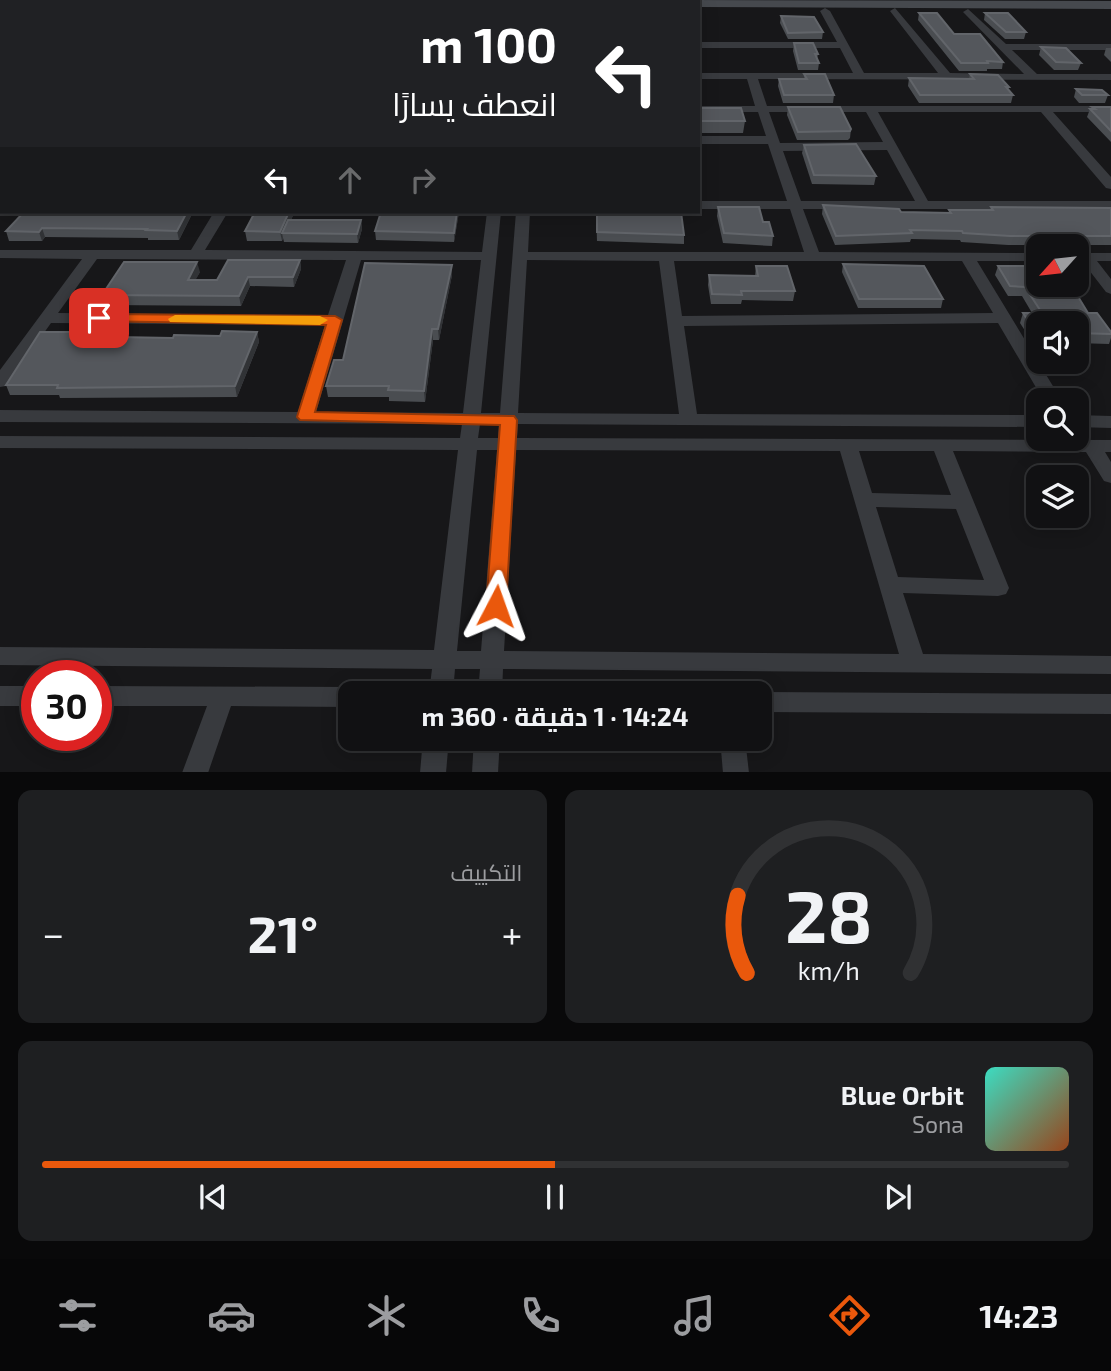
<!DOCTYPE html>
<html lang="ar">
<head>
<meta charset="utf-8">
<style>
  :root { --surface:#111113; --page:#1e1f21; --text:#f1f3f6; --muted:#9c9da0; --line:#303133; --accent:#ea580c }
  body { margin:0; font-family:"Exo 2",Cairo,sans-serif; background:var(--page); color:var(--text); direction:rtl; height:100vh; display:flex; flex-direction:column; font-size:26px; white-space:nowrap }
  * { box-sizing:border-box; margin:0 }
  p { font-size:23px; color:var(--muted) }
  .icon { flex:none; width:38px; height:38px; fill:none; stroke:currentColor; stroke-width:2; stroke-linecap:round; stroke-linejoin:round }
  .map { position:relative; height:772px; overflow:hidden; direction:ltr }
  .sheet { display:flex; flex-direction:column; gap:18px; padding:18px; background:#09090a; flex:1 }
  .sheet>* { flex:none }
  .banner { position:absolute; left:0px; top:0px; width:700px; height:214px; box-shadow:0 4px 18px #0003,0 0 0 2px var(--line); direction:rtl; background:#202124; color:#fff; overflow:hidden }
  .needle { width:46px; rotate:243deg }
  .controls { position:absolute; left:1026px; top:234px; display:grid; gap:14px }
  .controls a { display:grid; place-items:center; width:63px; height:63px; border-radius:14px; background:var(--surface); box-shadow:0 4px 18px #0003,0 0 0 2px var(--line); font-size:35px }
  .speed { position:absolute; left:21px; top:660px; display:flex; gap:14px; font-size:35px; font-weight:700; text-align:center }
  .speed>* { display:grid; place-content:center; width:91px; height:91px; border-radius:50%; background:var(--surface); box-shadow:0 4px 18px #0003,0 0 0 2px var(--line); line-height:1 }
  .speed .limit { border:10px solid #d22; background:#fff; color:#111 }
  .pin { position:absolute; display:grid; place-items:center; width:60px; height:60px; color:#fff; margin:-30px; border-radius:14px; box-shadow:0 4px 10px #0006 }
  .me { position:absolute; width:77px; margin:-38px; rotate:4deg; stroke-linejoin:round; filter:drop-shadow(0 0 5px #0008) }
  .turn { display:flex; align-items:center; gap:24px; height:147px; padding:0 28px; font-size:32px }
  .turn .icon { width:91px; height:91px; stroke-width:2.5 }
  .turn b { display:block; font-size:49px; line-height:60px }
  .lanes { display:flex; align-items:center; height:66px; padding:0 28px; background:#0003; justify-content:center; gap:35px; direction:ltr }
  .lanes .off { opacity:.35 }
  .big { font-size:52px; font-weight:700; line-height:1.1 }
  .sheet .widget { flex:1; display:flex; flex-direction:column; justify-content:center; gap:10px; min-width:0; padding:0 24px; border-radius:14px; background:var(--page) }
  .sheet .dial { align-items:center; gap:0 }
  .dial svg { height:182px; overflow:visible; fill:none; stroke:var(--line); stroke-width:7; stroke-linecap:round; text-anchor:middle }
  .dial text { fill:var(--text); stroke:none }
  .song { display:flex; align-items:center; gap:21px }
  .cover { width:84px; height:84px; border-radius:10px; background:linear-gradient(135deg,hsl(170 70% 55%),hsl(20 70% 35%)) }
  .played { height:7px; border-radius:4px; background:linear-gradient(90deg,var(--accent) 50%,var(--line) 50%) }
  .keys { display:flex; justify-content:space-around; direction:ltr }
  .heat { display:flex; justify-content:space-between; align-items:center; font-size:38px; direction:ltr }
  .sheet .tiles { flex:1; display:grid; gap:18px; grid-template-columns:1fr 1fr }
  .widget:last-child { grid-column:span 2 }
  .trip { position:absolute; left:338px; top:681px; width:434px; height:70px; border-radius:14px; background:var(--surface); box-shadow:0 4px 18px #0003,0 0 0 2px var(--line); font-weight:700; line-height:70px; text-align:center; direction:rtl }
  .menu { display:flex; height:112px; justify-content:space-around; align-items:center; background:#070708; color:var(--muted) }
  .menu .icon { width:49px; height:49px }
  .menu .active { color:var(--accent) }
  .menu b { font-size:32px; color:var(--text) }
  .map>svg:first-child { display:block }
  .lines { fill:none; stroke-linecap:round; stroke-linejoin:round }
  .minor { fill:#383a3e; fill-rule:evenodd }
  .secondary { fill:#46494e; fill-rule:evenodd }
  .wall { fill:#4a4d51 }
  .shaded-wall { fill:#313336 }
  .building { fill:#54575c; stroke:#62656a; stroke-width:2 }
  .route { fill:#ea580c; stroke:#983908; stroke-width:2 }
  .slow { fill:#f59e0b }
</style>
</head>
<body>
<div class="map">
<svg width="1111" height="773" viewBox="0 0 1111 773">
  <rect width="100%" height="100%" fill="#171719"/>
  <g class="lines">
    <g class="minor">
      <path d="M825 8 830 11 864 73H938L890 11 895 8 950 73 1024 74 965 14 963 12 968 9 1006 44H1111V50H1012L1037 74H1111V80L758 79 767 106H1111V112H1053L1111 177V189L1106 188 1041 112H878L928 201H1111V209H803L819 252 1038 253V261H977L1062 401H1044L998 323 684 326 697 414 1038 415V427L518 424 517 438 1111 440V452H1105L1111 462V483L1104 481 1086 452 953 451 1009 588 1006 594 998 596 903 593 923 654 1111 656V674L503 669 502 693H478L480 669H455L453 693H429L432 669 0 665V647L434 650 458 450 0 448V436L460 438 462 424 0 422V410L298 412 325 325 51 323 6 386 0 387V370L82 259 0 258V250H191L214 212H228L205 250 482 252 487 212H501L481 413H500L516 212H530L528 252H804L790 209H698V201H787L768 144H698V136H766L758 112H698V106H755L747 79H698V73H853L840 48H698V42H837L820 11ZM769 112H866L883 142 780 143ZM887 150 915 201H801L783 151ZM97 259 346 260 328 315 58 313ZM361 260H481L463 413 316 412ZM527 260 659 261 679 414 518 413ZM674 261H962L993 313 682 316ZM480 424H499L498 438H478ZM477 450H497L481 651H457ZM516 450 840 451 899 654 504 651ZM859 451H934L951 495 872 493ZM876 507 956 509 984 580 898 577Z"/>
      <rect x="0" y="39" width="2" height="6"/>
      <rect x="0" y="69" width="2" height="6"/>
      <rect x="0" y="103" width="2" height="6"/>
      <rect x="0" y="197" width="2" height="8"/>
      <path d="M1111 253V261H1097L1111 279V294L1106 292 1082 261 1076 260V254L1080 253Z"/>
      <path d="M1076 415 1111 416V428L1076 427Z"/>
      <rect x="0" y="686" width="37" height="20"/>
      <path d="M96 686 350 687 360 693H350V707L231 706 208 773H182L207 706H96Z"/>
      <path d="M760 692 1111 694V714L760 712V693H757Z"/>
      <path d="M423 738H449L446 773H420Z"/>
      <path d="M474 738H500L498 773H472Z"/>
      <path d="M720 738H745L749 773H723Z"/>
    </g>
    <g class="secondary">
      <path d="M694 0 1111 1V9L698 7V2H692Z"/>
      <rect x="0" y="7" width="2" height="8"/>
    </g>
  </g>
  <g class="wall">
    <path d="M919 13 1003 62 1002 69H987V71H959L918 20Z"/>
    <path d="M985 13 1026 32 1024 39H1005L984 20Z"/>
    <path d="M781 16 823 32 822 39H788L780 23Z"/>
    <path d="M794 43 818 54 817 59 819 63 818 70H798L793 51Z"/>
    <path d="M1041 47 1081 63 1078 70H1054L1039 55Z"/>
    <path d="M1106 48H1111V62L1104 55Z"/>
    <path d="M804 74 834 95 833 103H783L778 86 779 79H804Z"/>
    <path d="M970 74 1009 87 1008 90 1013 95 1011 103H919L908 86 909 78 969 79Z"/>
    <path d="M1076 89 1108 95 1105 103H1079L1074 97Z"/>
    <path d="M788 107 851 129 850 138 848 140H797L787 115Z"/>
    <path d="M1092 107H1111V142L1087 117 1090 109H1092Z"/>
    <path d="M698 108 745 121 743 133H699Z"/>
    <path d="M804 145 876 176 874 185 812 184 802 153Z"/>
    <path d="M823 205 901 212 949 213V210H990L991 207 1111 208V245H1008L961 242 960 240 911 239 910 242 835 245 822 214Z"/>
    <path d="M718 207 763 222 773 236 772 246 723 243 717 216Z"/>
    <path d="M193 212 179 240H148V238L45 237 42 241H9L6 231Z"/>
    <path d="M381 212H459L454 242 376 240 375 231Z"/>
    <path d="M596 212 684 235V244L597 241Z"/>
    <path d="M294 213 291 220H361L362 229 358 243 284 242 283 238 282 241H247L245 231Z"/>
    <path d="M300 260 301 269 294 287 250 286 241 306 105 305 102 295 200 272 195 280H217Z"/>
    <path d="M843 264 943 299 941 308H858L842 272Z"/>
    <path d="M452 265V275L439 340H433L425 402 389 401V397H328L326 386 343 360Z"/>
    <path d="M756 266 795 291 793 301 742 300 741 304H711L708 285 709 275 755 276Z"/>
    <path d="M998 266 1088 313 1111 332V338L1109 344 1076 343V324H1038V343H1033L1020 323 1023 313H1032L1022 296H1008L995 275Z"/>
    <path d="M119 332 120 337 173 338 220 336 257 332 259 342 237 397 60 398 59 395H10L6 385Z"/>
  </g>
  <g class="shaded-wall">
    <path d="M187 212H193L179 240 177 231Z"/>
    <path d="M289 212H294V213L286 233H282L283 238 282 241 280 232Z"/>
    <path d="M457 212H459L454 242V233Z"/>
    <path d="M361 220 362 229 358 243 357 234Z"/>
    <path d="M42 228 45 237 42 241 39 232Z"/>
    <path d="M300 260 301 269 294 287 293 277Z"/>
    <path d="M197 262 200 272 190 290 188 280Z"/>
    <path d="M452 265V275L439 340 438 329Z"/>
    <path d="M248 277 250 286 241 306 239 296Z"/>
    <path d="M432 329 433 340 425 402 424 391Z"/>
    <path d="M257 332 259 342 237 397 235 386Z"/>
  </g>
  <g class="building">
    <path d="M919 13H937L954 34H980L1003 62 987 61 988 63H961Z"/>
    <path d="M985 13H1008L1026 32H1006Z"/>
    <path d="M781 16 814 17 823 32 788 33Z"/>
    <path d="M794 43H813L818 54H815L819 63H799Z"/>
    <rect x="0" y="45" width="2" height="14"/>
    <path d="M1041 47 1066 48 1081 63 1056 62Z"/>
    <path d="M804 74H825L834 95H784L779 79H807Z"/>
    <path d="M970 74 998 75 1009 87H1006L1013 95H920L909 78 974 79Z"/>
    <path d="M1076 89 1102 90 1108 95H1082Z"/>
    <path d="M788 107H840L851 129 850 131 798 132Z"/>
    <path d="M1092 107H1111V131L1090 109H1095Z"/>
    <path d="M698 108H741L745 121H700Z"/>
    <path d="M856 144 876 176 814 175 804 145Z"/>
    <path d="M823 205 899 209 901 212 951 213 949 210H993L991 207 1111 208V236H1010L963 233 962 231 910 230 912 233 836 236Z"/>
    <path d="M718 207H759L763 222H769L773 236 724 233Z"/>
    <path d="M24 212H187L177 231 146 230 147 229 42 228 39 232 6 231Z"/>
    <path d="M255 212H289L280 232 245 231Z"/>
    <path d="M381 212H457L454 233 375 231Z"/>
    <path d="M597 212H681L684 235 597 232Z"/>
    <path d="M288 220H361L357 234 282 233Z"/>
    <path d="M228 260H300L293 277H248L239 296 102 295 124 262H197L188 280H217Z"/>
    <path d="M365 263 452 265 438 329H432L424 391 388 390 389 386H326L334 360H343Z"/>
    <path d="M843 264 924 266 943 299H859Z"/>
    <path d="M756 266H787L795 291H741L742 295 712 294 709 275 758 276Z"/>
    <path d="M998 266H1038V285H1071L1088 313H1097L1111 332V334L1076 333V324H1038V333H1036L1023 313H1042L1025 287 1010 286Z"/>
    <path d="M222 331 257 332 235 386 57 388 58 385H6L40 332H119L116 337 173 338 174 335 220 336Z"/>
  </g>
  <path class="route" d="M99 314 335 316 342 320 315 412 514 416 517 420 506 606 503 612 496 614 489 612 486 606 500 425 300 420 297 417 326 325 94 321 92 318Z"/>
  <path class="slow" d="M175 315 320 316 328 320 320 325 170 322 168 319Z"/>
</svg>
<div class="controls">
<a><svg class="needle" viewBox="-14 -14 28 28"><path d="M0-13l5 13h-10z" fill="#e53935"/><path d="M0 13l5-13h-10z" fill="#9c9da0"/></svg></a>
<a><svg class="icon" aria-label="sound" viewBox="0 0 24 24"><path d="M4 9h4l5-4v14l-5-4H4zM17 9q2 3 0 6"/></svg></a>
<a><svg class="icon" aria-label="search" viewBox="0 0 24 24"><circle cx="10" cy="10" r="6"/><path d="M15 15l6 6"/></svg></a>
<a><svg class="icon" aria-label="layers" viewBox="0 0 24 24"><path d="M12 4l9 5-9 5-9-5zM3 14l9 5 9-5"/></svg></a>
</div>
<div class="speed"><div class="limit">30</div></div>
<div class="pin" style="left:99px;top:318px;background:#d93025"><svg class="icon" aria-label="arrive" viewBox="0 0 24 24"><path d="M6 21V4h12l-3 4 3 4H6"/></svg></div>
<svg class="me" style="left:496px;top:606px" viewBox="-20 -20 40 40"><path d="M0-17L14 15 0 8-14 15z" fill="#ea580c" stroke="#fff" stroke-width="4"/></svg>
<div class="trip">14:24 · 1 دقيقة · 360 m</div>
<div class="banner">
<div class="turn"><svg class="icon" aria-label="left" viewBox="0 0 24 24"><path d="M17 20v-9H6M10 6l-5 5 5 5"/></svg><div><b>100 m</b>انعطف يسارًا</div></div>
<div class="lanes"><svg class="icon" aria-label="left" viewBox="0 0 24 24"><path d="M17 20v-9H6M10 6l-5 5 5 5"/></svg><svg class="icon off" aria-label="ahead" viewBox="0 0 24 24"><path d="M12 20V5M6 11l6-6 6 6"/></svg><svg class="icon off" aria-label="right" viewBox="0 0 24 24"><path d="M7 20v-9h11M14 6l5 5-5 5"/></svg></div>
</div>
</div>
<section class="sheet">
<div class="tiles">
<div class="widget dial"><svg viewBox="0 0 100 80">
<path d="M14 69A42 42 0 1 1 86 69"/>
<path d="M14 69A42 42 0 0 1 10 35" stroke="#ea580c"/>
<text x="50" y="56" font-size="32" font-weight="700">28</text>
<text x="50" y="72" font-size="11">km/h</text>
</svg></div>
<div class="widget"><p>التكييف</p>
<div class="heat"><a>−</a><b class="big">21°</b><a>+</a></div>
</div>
<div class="widget">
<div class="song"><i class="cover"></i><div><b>Blue Orbit</b><p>Sona</p></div></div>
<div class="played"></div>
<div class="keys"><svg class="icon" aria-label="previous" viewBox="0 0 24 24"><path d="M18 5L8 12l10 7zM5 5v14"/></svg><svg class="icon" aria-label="pause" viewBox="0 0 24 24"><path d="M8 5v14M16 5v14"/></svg><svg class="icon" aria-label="next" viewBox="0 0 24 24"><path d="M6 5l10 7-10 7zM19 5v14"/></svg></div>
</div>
</div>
</section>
<nav class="menu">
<b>14:23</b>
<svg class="icon active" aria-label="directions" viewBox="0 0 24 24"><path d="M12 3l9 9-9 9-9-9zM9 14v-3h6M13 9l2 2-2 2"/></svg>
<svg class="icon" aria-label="music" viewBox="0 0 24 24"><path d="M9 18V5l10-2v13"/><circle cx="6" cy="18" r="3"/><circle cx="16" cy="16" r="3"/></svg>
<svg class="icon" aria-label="phone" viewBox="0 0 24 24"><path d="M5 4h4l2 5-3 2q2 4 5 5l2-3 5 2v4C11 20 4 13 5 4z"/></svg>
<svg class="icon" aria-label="climate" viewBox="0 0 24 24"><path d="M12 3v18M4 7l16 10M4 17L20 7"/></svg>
<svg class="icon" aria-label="car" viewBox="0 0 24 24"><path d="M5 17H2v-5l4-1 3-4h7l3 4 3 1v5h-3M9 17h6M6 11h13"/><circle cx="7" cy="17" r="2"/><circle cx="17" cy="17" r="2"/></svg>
<svg class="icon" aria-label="filters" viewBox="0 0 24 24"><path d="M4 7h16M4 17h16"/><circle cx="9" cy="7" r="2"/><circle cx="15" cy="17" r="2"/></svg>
</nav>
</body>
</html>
